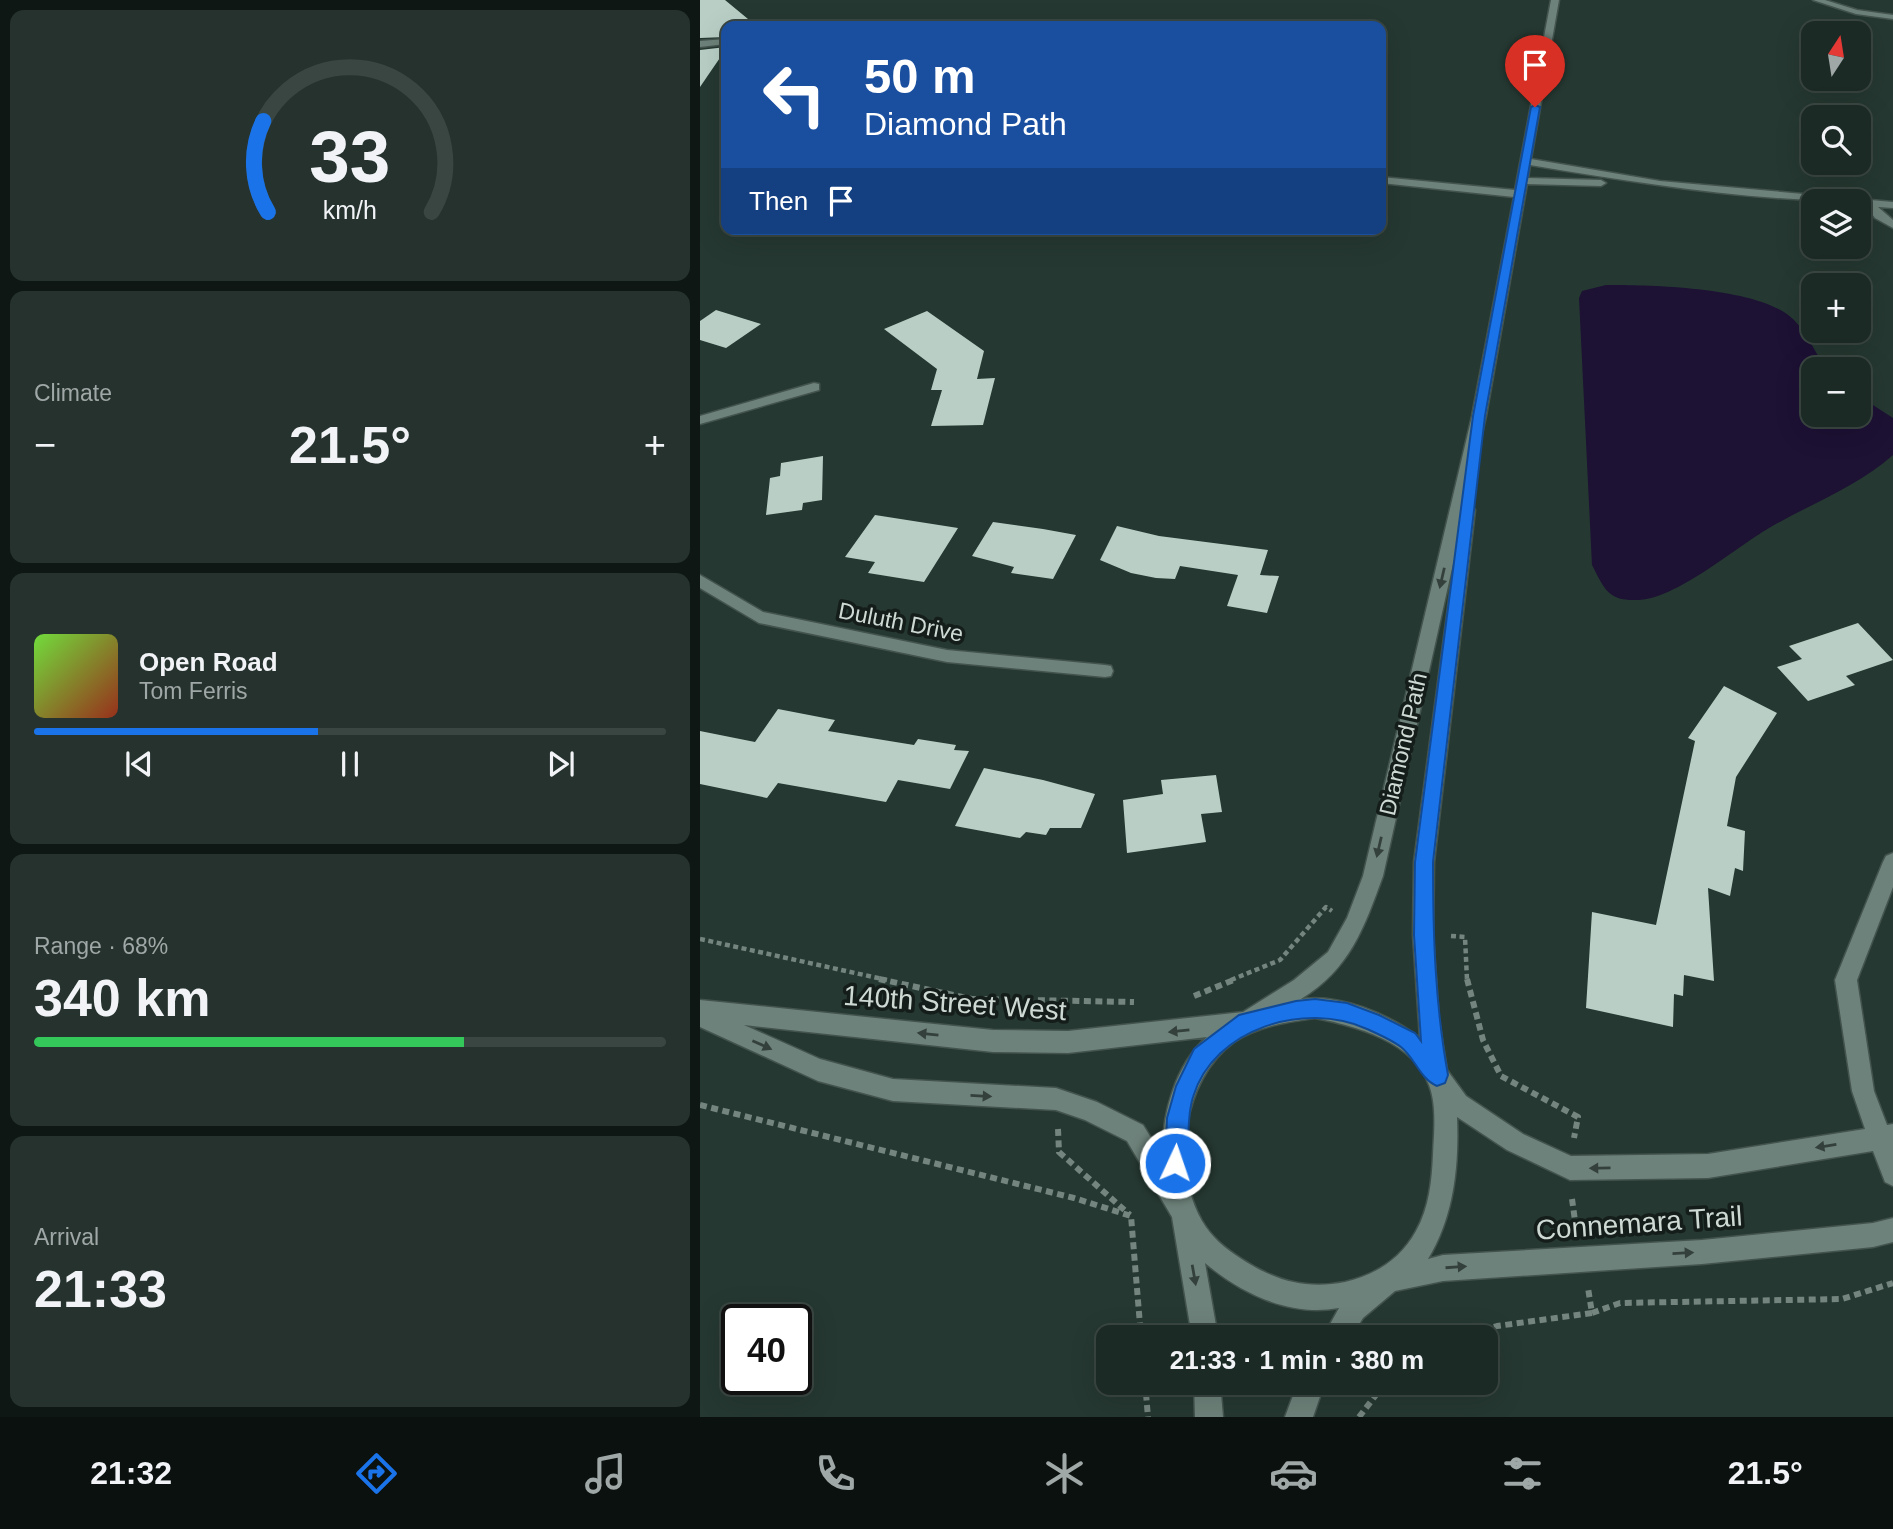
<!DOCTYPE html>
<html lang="en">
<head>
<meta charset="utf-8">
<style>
  :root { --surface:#1c2a25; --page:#25322d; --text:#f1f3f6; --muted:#a0a7a7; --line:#3a4642; --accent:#1a73e8 }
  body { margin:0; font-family:Helvetica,sans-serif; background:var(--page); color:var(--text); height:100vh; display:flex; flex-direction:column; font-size:26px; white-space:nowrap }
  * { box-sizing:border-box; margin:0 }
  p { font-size:23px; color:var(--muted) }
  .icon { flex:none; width:38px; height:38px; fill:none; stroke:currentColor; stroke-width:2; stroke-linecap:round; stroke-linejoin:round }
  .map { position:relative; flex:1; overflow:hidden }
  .side { display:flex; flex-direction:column; gap:10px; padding:10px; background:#0f1714; width:700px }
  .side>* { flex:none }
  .banner { position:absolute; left:21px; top:21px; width:665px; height:214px; border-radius:14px; box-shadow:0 7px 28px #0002,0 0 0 2px var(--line); background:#1a4fa0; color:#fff; overflow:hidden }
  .needle { width:46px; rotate:12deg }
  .controls { position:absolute; left:1101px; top:21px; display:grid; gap:14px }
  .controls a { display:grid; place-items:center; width:70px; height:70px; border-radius:14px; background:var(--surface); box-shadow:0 7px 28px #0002,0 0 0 2px var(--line); font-size:35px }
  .speed { position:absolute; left:21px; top:1304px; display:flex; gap:14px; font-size:35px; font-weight:700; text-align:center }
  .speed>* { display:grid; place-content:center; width:91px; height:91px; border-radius:50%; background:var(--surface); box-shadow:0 7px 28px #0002,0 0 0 2px var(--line); line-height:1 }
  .speed .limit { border:4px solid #111; border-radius:10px; background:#fff; color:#111 }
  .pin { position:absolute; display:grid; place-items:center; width:60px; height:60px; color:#fff; margin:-72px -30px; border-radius:50% 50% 50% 0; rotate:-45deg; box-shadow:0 0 7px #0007 }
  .pin .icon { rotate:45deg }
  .me { position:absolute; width:77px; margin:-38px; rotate:3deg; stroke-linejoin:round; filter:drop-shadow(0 0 5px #0008) }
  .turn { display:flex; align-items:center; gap:24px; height:147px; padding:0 28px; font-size:32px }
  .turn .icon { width:91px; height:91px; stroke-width:2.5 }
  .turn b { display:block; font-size:49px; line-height:60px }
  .then { display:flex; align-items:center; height:66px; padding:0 28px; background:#0003; gap:14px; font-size:26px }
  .big { font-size:52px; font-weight:700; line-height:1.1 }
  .side .widget { flex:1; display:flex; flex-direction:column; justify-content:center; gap:10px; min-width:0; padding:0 24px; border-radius:14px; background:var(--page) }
  .side .dial { align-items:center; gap:0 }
  .dial svg { height:182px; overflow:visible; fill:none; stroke:var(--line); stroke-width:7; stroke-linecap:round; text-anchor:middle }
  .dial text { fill:var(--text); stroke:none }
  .song { display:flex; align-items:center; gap:21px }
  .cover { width:84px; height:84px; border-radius:10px; background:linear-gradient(135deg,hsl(100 70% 55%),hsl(10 70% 35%)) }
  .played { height:7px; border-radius:4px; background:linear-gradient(90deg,var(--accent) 45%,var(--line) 45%) }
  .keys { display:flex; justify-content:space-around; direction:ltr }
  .heat { display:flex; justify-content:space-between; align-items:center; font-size:38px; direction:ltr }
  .charge { height:10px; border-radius:5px; background:linear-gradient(90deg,#34c759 68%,var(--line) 0) }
  .trip { position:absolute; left:396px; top:1325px; width:402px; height:70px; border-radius:14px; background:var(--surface); box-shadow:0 7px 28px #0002,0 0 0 2px var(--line); font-weight:700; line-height:70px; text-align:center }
  .dock { display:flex; height:112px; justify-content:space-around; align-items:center; background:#0b110f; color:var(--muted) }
  .dock .icon { width:49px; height:49px }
  .dock .selected { color:var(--accent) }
  .dock b { font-size:32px; color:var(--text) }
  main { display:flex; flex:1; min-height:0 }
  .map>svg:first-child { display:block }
  .water { fill:#1d1134 }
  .building { fill:#b9cfc6 }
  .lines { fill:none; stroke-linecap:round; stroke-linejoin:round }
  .minor-casing { stroke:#43534d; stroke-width:3 }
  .path-far1 { stroke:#74847e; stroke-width:4.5; stroke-dasharray:5 3.5; stroke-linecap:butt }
  .path { stroke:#74847e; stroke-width:6; stroke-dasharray:7 4.5; stroke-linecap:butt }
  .minor { fill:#6d827a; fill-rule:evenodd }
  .oneway { fill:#34403c }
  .route { fill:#1a73e8; stroke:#114b97; stroke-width:2 }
  .labels { text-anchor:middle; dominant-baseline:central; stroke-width:7; stroke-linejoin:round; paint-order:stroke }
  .street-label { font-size:23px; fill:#ced9d4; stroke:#151d1a }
  .near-street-label { font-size:28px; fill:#ced9d4; stroke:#151d1a }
</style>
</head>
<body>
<main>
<section class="side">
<div class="widget dial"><svg viewBox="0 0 100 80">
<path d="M14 69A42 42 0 1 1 86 69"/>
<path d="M14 69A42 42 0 0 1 12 29" stroke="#1a73e8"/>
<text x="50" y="56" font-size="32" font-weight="700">33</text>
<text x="50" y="72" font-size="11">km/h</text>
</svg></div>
<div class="widget"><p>Climate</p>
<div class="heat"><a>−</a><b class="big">21.5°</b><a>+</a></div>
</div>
<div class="widget">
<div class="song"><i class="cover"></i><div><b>Open Road</b><p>Tom Ferris</p></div></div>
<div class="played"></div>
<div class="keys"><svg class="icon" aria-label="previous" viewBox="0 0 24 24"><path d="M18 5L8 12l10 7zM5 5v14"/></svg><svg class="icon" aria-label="pause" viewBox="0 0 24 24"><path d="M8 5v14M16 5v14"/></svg><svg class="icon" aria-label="next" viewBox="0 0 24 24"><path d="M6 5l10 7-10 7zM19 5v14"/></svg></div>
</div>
<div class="widget"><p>Range · 68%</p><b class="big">340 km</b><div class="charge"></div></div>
<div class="widget"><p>Arrival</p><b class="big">21:33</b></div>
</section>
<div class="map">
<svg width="1193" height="1417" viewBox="0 0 1193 1417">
  <rect width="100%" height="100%" fill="#253831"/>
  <path class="water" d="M906 285C951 285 1062 287 1094 320 1107 333 1116 354 1126 369H1113V415H1158L1159 396 1193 418V455C1157 487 1110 504 1069 528 1035 548 976 599 938 600 908 601 905 590 892 565L879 298 882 291Z"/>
  <g class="building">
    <path d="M0 0H25L48 19 42 26H26V37L0 38Z"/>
    <path d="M26 47V49L0 87V50Z"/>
    <path d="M16 310 61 324 26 348 0 340V321Z"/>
    <path d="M227 311 284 351 277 379 295 378 283 425 231 426 242 390H231L237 369 184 329Z"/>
    <path d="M123 456 122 500 103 503 102 510 66 515 70 478 80 476 81 463Z"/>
    <path d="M175 515 258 528 224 582 168 573 175 562 145 557Z"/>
    <path d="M293 522 343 529 376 535 353 579 311 573 314 567 272 556Z"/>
    <path d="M417 526 459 536 568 550 560 575 579 576 567 613 527 606 538 575 480 566 475 579 456 578 431 573 400 560Z"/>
    <path d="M1158 623 1193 660 1146 676 1155 685 1108 701 1077 667 1102 659 1089 646Z"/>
    <path d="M1024 686 1077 713 1036 777 1027 826 1045 831 1043 871 1035 868 1030 896 1008 888 1014 981 984 975 983 996 974 994 973 1027 886 1008 892 912 956 925 995 741 988 738Z"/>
    <path d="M78 709 135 720 128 731 214 745 218 739 256 745 254 750 269 751 250 789 198 780 186 802 78 783 67 798 0 784V731L55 742Z"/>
    <path d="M284 768 343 780 395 794 381 828H350L346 835 326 832 320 838 255 826Z"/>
    <path d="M516 775 522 812 501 814 506 842 427 853 423 800 463 794 461 780Z"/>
  </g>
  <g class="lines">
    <g class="minor-casing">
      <g id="minor">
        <path d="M851 0H859L831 159 960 181 1193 202V208L1178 207 1193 220V228L1175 218 1166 206 1158 205V201C1048 201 939 183 830 165L828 178 901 180 906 183 901 186 827 184 786 416 766 506 773 507 775 510 734 862 733 935 739 1021 747 1070 766 1096 823 1134 871 1156 1008 1154 1165 1129 1152 1091 1135 980 1183 862 1186 856 1193 853V887L1157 980 1174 1091 1187 1125 1193 1124V1186L1185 1182 1173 1151 1008 1178 870 1180 807 1150 757 1117C759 1166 754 1216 728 1259L743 1255 1002 1240 1173 1223 1193 1218V1242L1173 1247 1002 1264 743 1281 695 1291 663 1318 651 1337H623L639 1308C590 1317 542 1294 505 1263L518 1337H492L472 1217 427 1141 385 1120 356 1110 193 1101 118 1081 0 1027V1000L293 1030 368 1031 543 1012 594 980 628 952 647 918 663 876 772 416 814 197 681 183V177L815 190ZM755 555 714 862 713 935 720 1038C688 1014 642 994 601 999 650 969 664 928 683 876ZM615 1018C656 1026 713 1041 729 1085 737 1106 734 1132 733 1154 732 1180 729 1208 716 1231 701 1259 675 1275 645 1282 605 1290 573 1280 540 1258 525 1248 512 1238 502 1221 471 1167 482 1080 534 1042 558 1026 587 1022 615 1018ZM44 1025 293 1052 368 1053 507 1037C475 1065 461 1116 463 1157L443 1125 397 1102 356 1088 193 1079 120 1059Z"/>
        <path d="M1113 0H1125L1157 10 1193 15V19L1156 14Z"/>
        <path d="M26 39V44L0 47V41Z"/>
        <path d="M114 383 119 384V390L0 424V416Z"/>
        <path d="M0 575 63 612 247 650 405 665 411 666 413 671 411 676 405 677 247 662 59 623 0 588Z"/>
        <path d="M494 1382H520L523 1417H495Z"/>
        <path d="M598 1382H625L613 1417H585Z"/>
      </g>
    </g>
    <g class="path-far1">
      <path d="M751 936 765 937 767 980"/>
      <path d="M0 939 187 980"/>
      <path d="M531 980 580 960 626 907 632 911"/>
    </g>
    <g class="path">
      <path d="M179 979 272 999 434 1002"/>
      <path d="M767 979 783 1040 801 1076 878 1117 874 1138"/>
      <path d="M494 996 536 979"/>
      <path d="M0 1105 374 1198 431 1216 441 1337"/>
      <path d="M358 1129 359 1152 430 1215"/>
      <path d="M872 1199 876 1228"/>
      <path d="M892 1313 920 1303 1142 1299 1193 1283"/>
      <path d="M761 1337 797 1326 892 1313 888 1288"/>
      <path d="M445 1382 448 1417"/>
      <path d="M659 1417 686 1382"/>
    </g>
    <use href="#minor" class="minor"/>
  </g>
  <defs><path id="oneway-solid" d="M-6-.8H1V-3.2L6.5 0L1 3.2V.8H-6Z" transform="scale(1.75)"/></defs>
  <g class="oneway">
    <use href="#oneway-solid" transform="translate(742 578) rotate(103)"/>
    <use href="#oneway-solid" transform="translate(679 847) rotate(103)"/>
    <use href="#oneway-solid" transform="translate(479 1031) rotate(174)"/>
    <use href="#oneway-solid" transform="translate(228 1034) rotate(-174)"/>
    <use href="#oneway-solid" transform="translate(62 1045) rotate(24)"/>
    <use href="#oneway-solid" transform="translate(281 1096) rotate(3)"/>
    <use href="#oneway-solid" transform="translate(1126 1146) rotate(171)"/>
    <use href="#oneway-solid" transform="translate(900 1168) rotate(179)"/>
    <use href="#oneway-solid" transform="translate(983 1253) rotate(-3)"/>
    <use href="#oneway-solid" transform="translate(756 1267) rotate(-4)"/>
    <use href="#oneway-solid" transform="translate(494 1275) rotate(80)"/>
  </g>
  <path class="route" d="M835 105 840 107 785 416 733 862C733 934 735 1004 748 1075L745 1083 737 1086C720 1079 715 1058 701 1047 692 1040 678 1034 667 1029 605 1001 514 1028 493 1097 485 1121 492 1148 483 1171L475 1174 468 1171 465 1163 467 1118 476 1086 494 1049 539 1015 596 1001 615 999 647 1003 679 1015 715 1033 721 1041 714 935 715 862 773 416 831 107Z"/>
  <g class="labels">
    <g class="street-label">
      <text transform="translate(201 622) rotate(11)">Duluth Drive</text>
      <text transform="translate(703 744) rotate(-77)">Diamond Path</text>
    </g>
    <g class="near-street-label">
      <text transform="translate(255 1003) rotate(4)">140th Street West</text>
      <text transform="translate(939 1223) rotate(-4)">Connemara Trail</text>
    </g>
  </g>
</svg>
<div class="controls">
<a><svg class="needle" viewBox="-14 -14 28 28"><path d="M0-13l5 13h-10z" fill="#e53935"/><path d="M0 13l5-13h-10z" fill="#a0a7a7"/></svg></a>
<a><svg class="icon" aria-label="search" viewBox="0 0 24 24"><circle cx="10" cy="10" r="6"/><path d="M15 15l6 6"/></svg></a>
<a><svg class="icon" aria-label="layers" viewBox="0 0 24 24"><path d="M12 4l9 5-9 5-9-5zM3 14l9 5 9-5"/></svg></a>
<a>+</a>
<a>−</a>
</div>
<div class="speed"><div class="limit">40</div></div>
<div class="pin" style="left:835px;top:107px;background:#d93025"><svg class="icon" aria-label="arrive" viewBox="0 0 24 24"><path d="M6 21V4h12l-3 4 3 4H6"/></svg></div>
<svg class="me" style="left:475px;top:1163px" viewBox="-20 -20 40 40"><circle r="17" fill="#1a73e8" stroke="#fff" stroke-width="3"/><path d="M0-11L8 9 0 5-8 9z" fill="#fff"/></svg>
<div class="trip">21:33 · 1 min · 380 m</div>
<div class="banner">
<div class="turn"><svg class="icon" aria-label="left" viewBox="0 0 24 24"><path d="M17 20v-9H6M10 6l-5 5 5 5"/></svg><div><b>50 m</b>Diamond Path</div></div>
<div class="then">Then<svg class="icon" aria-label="arrive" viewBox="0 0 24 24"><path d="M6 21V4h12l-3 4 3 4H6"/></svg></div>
</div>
</div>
</main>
<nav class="dock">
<b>21:32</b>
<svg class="icon selected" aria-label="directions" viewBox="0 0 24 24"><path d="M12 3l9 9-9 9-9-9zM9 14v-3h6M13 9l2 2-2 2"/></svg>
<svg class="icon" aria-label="music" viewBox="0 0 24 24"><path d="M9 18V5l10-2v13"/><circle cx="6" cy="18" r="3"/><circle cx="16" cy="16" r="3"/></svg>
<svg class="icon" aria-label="phone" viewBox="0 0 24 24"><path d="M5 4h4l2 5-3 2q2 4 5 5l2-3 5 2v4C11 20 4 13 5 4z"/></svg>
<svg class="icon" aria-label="climate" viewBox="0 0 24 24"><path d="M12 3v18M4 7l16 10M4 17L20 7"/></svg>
<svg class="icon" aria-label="car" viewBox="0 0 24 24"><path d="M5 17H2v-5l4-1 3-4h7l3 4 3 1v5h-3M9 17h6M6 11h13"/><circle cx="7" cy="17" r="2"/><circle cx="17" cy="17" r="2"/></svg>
<svg class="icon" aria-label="filters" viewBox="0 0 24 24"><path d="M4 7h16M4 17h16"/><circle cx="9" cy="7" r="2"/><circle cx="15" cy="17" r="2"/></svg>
<b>21.5°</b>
</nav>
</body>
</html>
